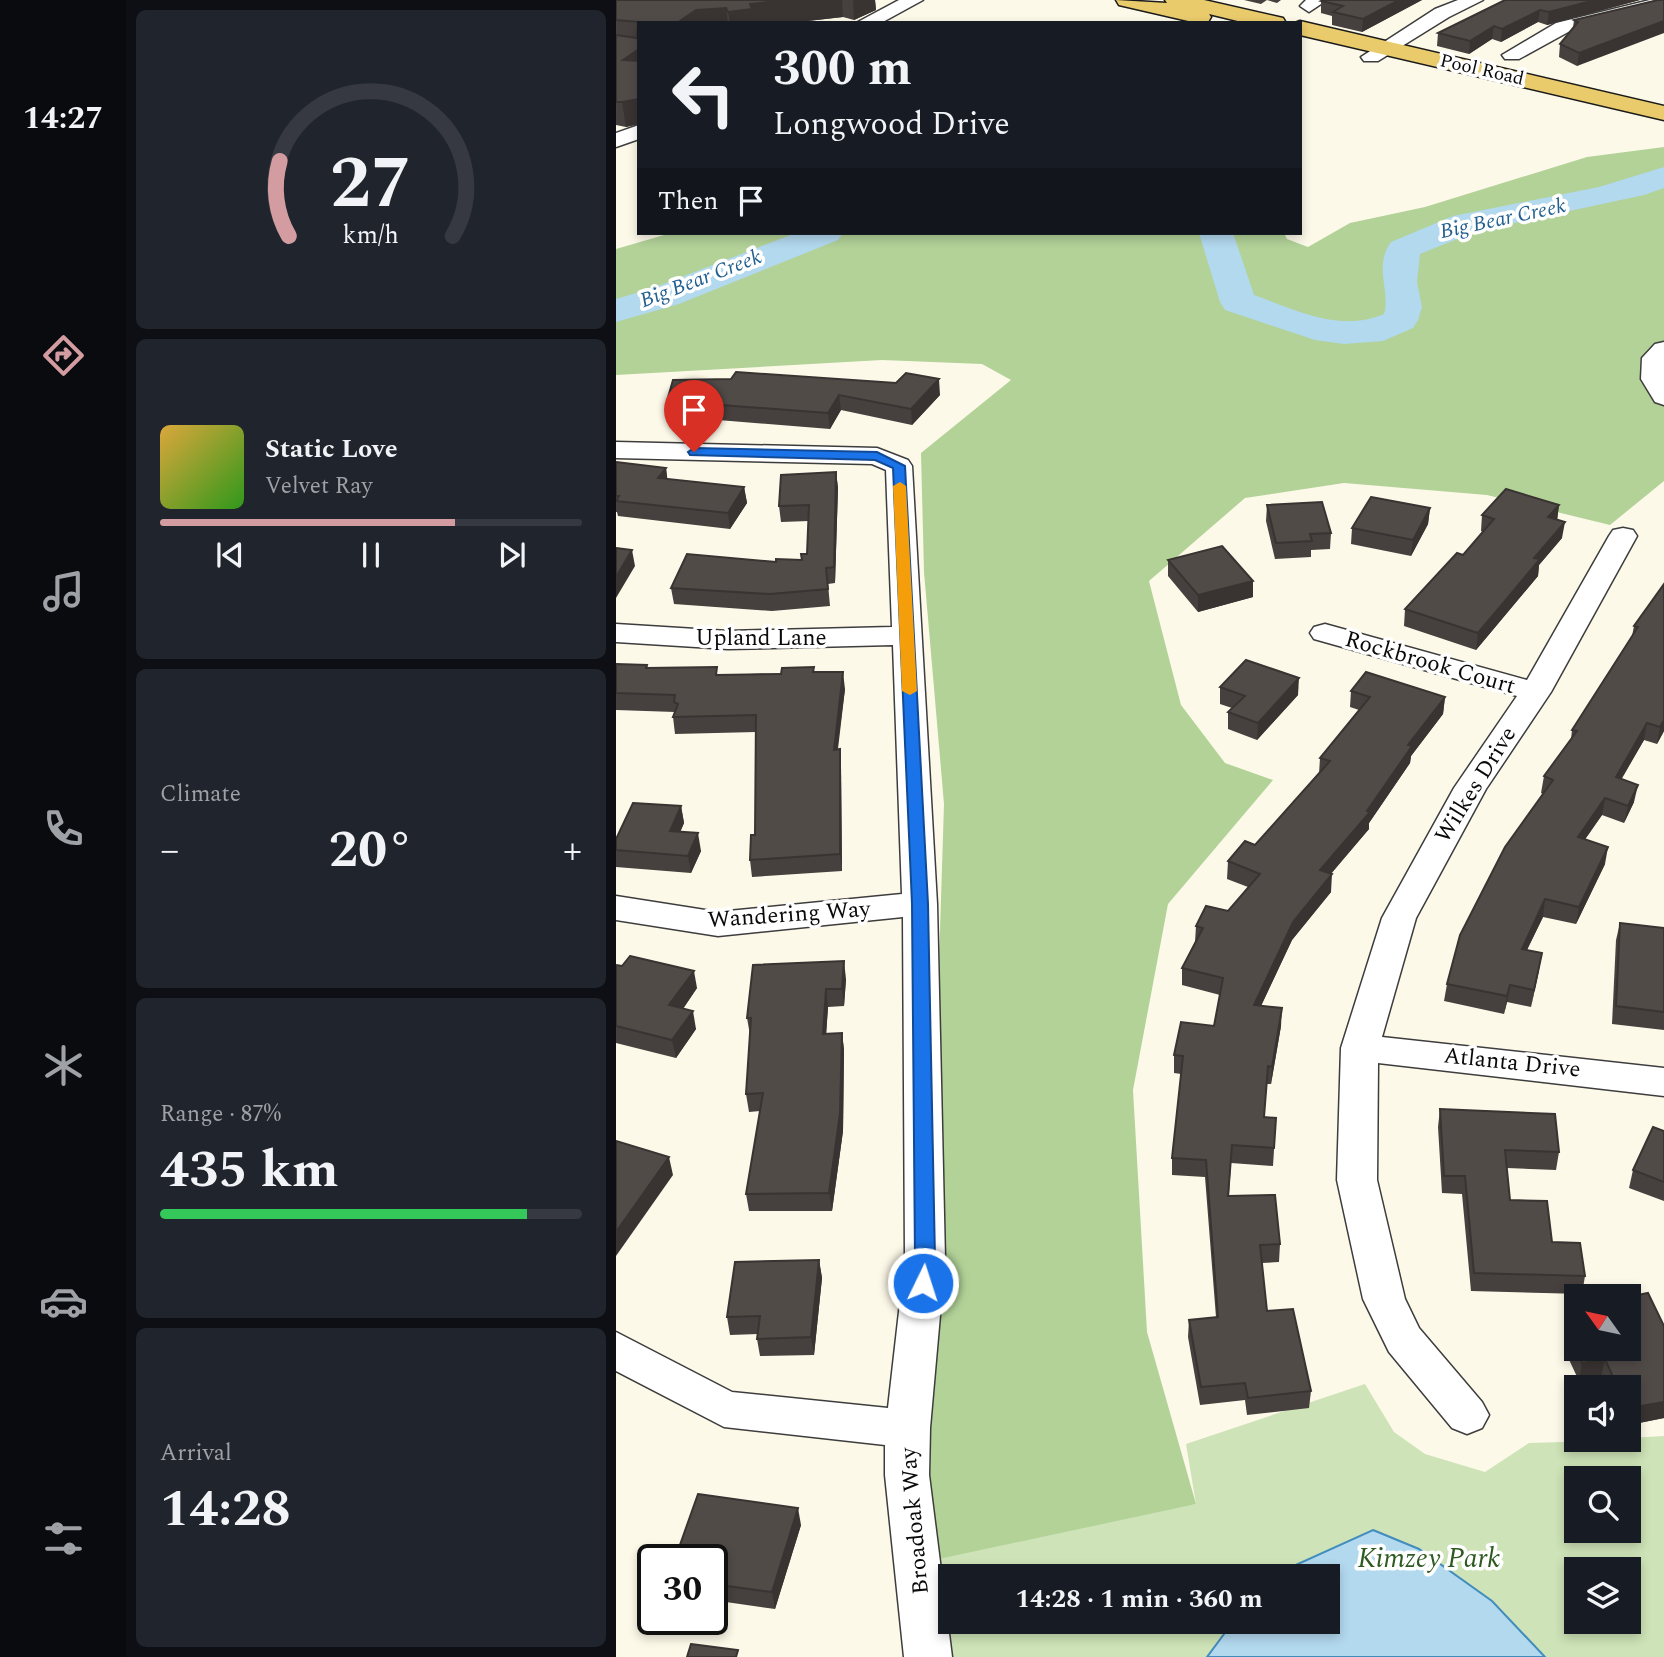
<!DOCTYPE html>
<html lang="en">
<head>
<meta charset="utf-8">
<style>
  :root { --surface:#171b24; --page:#20242c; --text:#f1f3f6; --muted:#9ea1a6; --line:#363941; --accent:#d29ca0 }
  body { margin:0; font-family:Spectral,serif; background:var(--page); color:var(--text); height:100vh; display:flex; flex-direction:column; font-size:26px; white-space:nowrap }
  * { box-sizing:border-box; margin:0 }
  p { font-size:23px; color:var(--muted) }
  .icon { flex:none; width:38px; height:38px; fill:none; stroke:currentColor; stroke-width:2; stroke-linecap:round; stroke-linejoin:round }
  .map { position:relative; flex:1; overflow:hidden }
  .drawer { display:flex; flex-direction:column; gap:10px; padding:10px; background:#0d0f14; width:490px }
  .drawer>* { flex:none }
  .top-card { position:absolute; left:21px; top:21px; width:665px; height:214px; border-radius:0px; box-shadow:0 4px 10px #0003; background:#171b24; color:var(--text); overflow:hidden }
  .needle { width:46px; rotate:303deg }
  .controls { position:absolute; left:948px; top:1284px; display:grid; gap:14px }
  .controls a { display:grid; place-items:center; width:77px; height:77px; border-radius:0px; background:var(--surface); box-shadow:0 4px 10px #0003; font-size:35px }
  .speed { position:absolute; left:21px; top:1544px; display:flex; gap:14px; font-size:35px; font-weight:700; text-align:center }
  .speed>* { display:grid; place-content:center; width:91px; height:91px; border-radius:50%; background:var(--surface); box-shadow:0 4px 10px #0003; line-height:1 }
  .speed .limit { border:4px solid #111; border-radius:10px; background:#fff; color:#111 }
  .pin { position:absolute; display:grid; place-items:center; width:60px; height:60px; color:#fff; margin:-72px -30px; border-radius:50% 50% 50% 0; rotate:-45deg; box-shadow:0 0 7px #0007 }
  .pin .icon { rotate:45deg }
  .me { position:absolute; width:77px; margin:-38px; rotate:4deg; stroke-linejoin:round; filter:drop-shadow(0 0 5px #0008) }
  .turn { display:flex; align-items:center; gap:24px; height:147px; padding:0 21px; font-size:32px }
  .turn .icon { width:91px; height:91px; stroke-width:2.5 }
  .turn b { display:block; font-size:49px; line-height:60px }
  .then { display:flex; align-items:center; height:66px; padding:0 21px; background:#0003; gap:14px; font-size:26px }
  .big { font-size:52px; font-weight:700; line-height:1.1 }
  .drawer .widget { flex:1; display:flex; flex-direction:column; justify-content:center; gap:10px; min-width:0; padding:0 24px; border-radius:10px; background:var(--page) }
  .drawer .dial { align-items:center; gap:0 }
  .dial svg { height:182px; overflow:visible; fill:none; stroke:var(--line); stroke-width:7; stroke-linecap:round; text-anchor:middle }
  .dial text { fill:var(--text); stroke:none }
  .song { display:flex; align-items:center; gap:21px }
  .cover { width:84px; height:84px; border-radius:10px; background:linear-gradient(135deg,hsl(40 70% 55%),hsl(110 70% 35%)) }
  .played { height:7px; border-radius:4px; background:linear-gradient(90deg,var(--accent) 70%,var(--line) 70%) }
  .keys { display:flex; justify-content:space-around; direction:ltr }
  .heat { display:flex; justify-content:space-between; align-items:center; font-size:38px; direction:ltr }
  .charge { height:10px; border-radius:5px; background:linear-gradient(90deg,#34c759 87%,var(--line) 0) }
  .trip { position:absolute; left:322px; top:1564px; width:402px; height:70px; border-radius:0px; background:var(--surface); box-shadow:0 4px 10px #0003; font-weight:700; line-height:70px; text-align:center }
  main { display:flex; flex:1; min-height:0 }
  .tabs { display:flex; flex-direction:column; width:126px; justify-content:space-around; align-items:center; background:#090b0e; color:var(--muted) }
  .tabs .icon { width:49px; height:49px }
  .tabs .on { color:var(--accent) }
  .tabs b { font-size:32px; color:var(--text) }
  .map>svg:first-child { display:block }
  .green { fill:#cee3b7; fill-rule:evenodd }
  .forest { fill:#b2d298 }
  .water { fill:#b3d9ef; stroke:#428dbe; stroke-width:2 }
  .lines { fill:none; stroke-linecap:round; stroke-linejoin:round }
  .river { fill:#b3d9ef; fill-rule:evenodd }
  .minor-casing { stroke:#3d3d3d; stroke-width:3 }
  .major-casing { stroke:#1b1b1b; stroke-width:3 }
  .minor { fill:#fff; fill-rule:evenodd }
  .major { fill:#eacb6c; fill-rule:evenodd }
  .wall { fill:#46403e }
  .shaded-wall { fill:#393432 }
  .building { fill:#514b48; stroke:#393432; stroke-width:2 }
  .route { fill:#1a73e8; stroke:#114b97; stroke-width:2 }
  .slow { fill:#f59e0b }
  .labels { text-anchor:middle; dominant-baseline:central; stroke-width:7; stroke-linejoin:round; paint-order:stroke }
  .far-street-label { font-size:19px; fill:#0a0a0a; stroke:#fff }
  .far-water-label { font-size:21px; font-style:italic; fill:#225f8e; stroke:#fff }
  .street-label { font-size:23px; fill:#0a0a0a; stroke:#fff }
  .near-park-label { font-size:28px; font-style:italic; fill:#2e5a22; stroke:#fff }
</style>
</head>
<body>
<main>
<nav class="tabs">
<b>14:27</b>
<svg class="icon on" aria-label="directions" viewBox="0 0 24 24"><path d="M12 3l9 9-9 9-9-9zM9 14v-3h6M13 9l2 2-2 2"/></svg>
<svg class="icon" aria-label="music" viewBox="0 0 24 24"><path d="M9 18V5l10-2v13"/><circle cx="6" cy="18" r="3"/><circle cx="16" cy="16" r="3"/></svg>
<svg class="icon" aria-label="phone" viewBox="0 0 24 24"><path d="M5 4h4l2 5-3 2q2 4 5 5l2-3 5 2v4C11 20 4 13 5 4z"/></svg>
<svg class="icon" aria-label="climate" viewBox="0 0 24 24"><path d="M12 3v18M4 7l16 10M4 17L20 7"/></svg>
<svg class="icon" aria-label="car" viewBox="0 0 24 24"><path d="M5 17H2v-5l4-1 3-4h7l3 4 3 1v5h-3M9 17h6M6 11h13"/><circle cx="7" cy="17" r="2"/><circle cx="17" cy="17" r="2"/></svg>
<svg class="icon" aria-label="filters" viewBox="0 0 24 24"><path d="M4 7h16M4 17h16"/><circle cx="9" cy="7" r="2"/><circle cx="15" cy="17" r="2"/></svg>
</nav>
<section class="drawer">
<div class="widget dial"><svg viewBox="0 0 100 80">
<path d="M14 69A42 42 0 1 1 86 69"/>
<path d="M14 69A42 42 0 0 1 10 36" stroke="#d29ca0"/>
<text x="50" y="56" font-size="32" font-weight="700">27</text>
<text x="50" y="72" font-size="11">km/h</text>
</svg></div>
<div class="widget">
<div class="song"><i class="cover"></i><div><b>Static Love</b><p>Velvet Ray</p></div></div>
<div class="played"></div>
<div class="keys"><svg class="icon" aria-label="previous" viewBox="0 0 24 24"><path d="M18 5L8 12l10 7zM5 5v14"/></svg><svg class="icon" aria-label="pause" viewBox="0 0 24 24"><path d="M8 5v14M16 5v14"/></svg><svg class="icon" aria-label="next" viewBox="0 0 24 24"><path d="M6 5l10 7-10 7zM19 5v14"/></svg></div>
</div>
<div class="widget"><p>Climate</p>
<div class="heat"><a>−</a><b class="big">20°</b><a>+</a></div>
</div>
<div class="widget"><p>Range · 87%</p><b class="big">435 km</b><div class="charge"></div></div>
<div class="widget"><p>Arrival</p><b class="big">14:28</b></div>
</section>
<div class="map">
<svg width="1048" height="1657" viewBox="0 0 1048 1657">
  <rect width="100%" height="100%" fill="#fdf9e9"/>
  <path class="green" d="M749 1384 778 1432 809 1454 869 1472 913 1443 1013 1440V1438L1048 1436V1657H320L304 1563 332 1548 580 1504 570 1444ZM961 1479H1013V1531H961ZM961 1570H1013V1622H961ZM334 1577H712V1622H334Z"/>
  <path class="forest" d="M1048 147V481L994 525 871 495 728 483 629 498 533 581 565 705 609 763 657 780 552 904 517 1090 531 1332 580 1504 304 1563 328 804 308 572 305 453 395 380 366 364 266 360 0 375V249L55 233H668L671 239 692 247 734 223 809 207 971 157Z"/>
  <path class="water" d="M757 1530 803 1549 876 1601 929 1657H591L617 1622H712V1577H653Z"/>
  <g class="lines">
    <g class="river">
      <path d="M1048 167V188L1028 195 861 231 804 254 801 282 806 307 802 320 797 328 767 341 728 344 699 340 609 310 604 302 583 233H617L638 295C680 310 724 333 768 314 775 292 757 267 775 242L837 216 983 187Z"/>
      <path d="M180 233H227L222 240 63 304 0 322V299L37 288Z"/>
    </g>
    <g class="minor-casing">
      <g id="minor">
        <path d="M283 0H307L265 23H240Z"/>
        <path d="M690 0H711L693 12 684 6Z"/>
        <path d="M842 0H867L833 17 762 61H748L745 57 819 9Z"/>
        <path d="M1034 0H1048V8L954 31 903 59H889L886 55 940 23Z"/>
        <path d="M23 125V139L0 147V133Z"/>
        <path d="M1048 342V405L1039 402 1025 379 1026 358 1039 344Z"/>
        <path d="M0 442 261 448 292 460 296 466 321 904 329 1259 314 1428 313 1475 336 1657H288L269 1475V1445L108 1427 0 1371V1332L116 1392 272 1408 289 1259 287 917 102 936 0 920V896L102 912 286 894 277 645 112 649 0 642V624L112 631 276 627 270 470 256 464 0 458Z"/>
        <path d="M1007 528 1017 530 1021 536 935 692 870 789 800 918 766 1037 1048 1068V1096L762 1063 761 1180 789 1299 803 1328 866 1402 873 1415 866 1428 851 1434 836 1428 773 1352 747 1299 721 1180 725 1048 766 918 838 788 901 696 698 639 694 633 698 627 709 624 911 680 993 536 997 530Z"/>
      </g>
    </g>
    <g class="major-casing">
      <g id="major">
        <path d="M500 0 551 3 549 0H588L667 18 670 23H630L593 14 595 17 592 22 581 23 503 5Z"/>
        <path d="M684 21 1048 106V120L684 35V23H679Z"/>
      </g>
    </g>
    <use href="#minor" class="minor"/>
    <use href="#major" class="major"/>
  </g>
  <g class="wall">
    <path d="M0 0H259L260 10 238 20 227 17 174 23H23V124L10 127 0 125Z"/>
    <path d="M628 0H665L661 3 651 0 645 4Z"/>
    <path d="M707 0H806L746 32 716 25V16L705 13V1Z"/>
    <path d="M889 0H1024L931 25 922 22 885 42 876 39 853 54 821 46 822 33Z"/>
    <path d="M1042 0 961 66 943 57 944 44 957 28 958 20Z"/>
    <path d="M57 380 324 395 296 425 225 410 214 429 53 416 51 401Z"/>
    <path d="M0 462 50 468 51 479 128 487 131 503 114 529 2 516 1 512H0Z"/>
    <path d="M220 472 222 488 219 583 212 584 214 606 156 611 58 604 55 588 160 562 186 560 191 554 193 521 165 522 163 506Z"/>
    <path d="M651 505 715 533 714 549 695 550V557L659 559 650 521Z"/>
    <path d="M943 505 941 520 946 538 923 565 922 576 860 650 788 626 789 609 847 555 867 532 865 531 866 515Z"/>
    <path d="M814 508 812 524 795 556 735 544 736 528Z"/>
    <path d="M552 560 637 597 582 612 552 576Z"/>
    <path d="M1048 584V731L1041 744 1028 740 1005 779 1018 802 1008 823 986 815 969 839 989 864 960 924 927 917 911 950 923 970 915 1007 891 1002 888 1014 828 1001 831 984 927 794 925 793 928 776 955 739 956 730 1016 636 1018 626Z"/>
    <path d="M0 664 31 665 32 668 102 675 198 672 229 689 222 749 225 766 226 871 136 877 134 860 139 835 140 732 59 734 57 717 59 712 0 710Z"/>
    <path d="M604 687 682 695 641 740 612 729V712L616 708 604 704Z"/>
    <path d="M735 691 829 697 827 714 795 756 794 763 753 823V829L715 874V892L676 940 645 1006 665 1026 655 1084H651L648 1117 660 1118 657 1166 615 1163 613 1196 664 1244 663 1262 646 1263 651 1311 695 1391 693 1408 631 1415 629 1400 584 1405 572 1337 573 1320 600 1317 589 1177 556 1175V1158L565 1074 558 1073V1055L598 1026 604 995 566 985V968L579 942 580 926 612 911 632 887 611 879 612 861 639 845 703 774 704 758 743 710 734 707Z"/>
    <path d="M65 806 68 823 64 832 85 851 75 873 0 867V850Z"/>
    <path d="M1004 923 1048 928V1030L996 1024 1000 940Z"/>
    <path d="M0 965 81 988 67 1009 80 1029 60 1058 0 1043Z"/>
    <path d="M230 979 228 1006 212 1007 210 1034 226 1033 228 1050 227 1131 216 1211H133L130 1194 144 1111 133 1112 130 1094 134 1035 131 1018Z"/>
    <path d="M824 1109 943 1152 940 1170 891 1168 894 1200 969 1276 966 1294 855 1291 846 1194 826 1193 822 1127Z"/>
    <path d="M1048 1131V1201L1013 1188 1017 1170Z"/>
    <path d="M203 1260 206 1278 198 1355 144 1356 141 1339 142 1334 114 1335 111 1317Z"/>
    <path d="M1048 1326V1418L1013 1425V1388H990L985 1377 963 1381 949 1351 953 1333Z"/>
    <path d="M185 1525 159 1609 96 1600V1559Z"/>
  </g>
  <g class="shaded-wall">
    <path d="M171 0H226L227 17 174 23H114L112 12 134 4Z"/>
    <path d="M237 0H259L260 10 238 20Z"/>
    <path d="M783 0H806L746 32 747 19Z"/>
    <path d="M979 0H1024L931 25 933 12Z"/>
    <path d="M110 8 112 23H61L80 10Z"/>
    <path d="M924 10 922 22 885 42 886 29Z"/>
    <path d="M1048 21V33L961 66 963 53Z"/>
    <path d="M878 26 876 39 853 54 854 41Z"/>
    <path d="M23 49V75L7 60Z"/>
    <path d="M23 99V124L10 127 6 102Z"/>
    <path d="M323 379 324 395 296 425 295 409Z"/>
    <path d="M223 395 225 410 214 429 212 413Z"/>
    <path d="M50 468 52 484 42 478Z"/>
    <path d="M220 472 222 488 219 583 218 567Z"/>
    <path d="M128 487 131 503 114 529 112 513Z"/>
    <path d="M943 505 941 521 932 517Z"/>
    <path d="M814 508 812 524 795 556 797 540Z"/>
    <path d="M949 522 946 538 923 565 922 576 860 650 862 633 918 558Z"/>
    <path d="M16 550 19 566 0 598V577Z"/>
    <path d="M637 581V597L582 612V595Z"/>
    <path d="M227 672 229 689 219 766 218 750Z"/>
    <path d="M683 678 682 695 641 740 642 723Z"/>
    <path d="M829 697 827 714 795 756 794 763 753 823V829L703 887 704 870 792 745Z"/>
    <path d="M1048 720V731L1041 744 1044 727Z"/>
    <path d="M1031 723 1028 740 997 794 1000 777Z"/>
    <path d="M224 749 225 766 226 871 224 854Z"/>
    <path d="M1022 785 1018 802 1008 823 1012 806Z"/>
    <path d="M989 798 986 815 959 854 962 837Z"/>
    <path d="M65 806 68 823 57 849 54 831Z"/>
    <path d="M82 833 85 851 75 873 72 856Z"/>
    <path d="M992 847 989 864 960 924 963 907Z"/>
    <path d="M716 874 715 892 676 940 637 1023 638 1005 677 922Z"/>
    <path d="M929 899 927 917 903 966 906 949Z"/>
    <path d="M926 953 923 970 915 1007 918 990Z"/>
    <path d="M228 961 230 979 228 1006 226 989Z"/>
    <path d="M78 971 81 988 57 1023 53 1005Z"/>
    <path d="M894 985 891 1002 888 1014 891 996Z"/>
    <path d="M210 989 212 1007 209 1052 207 1034Z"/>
    <path d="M666 1008 665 1026 655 1084 656 1067Z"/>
    <path d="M77 1011 80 1029 60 1058 56 1040Z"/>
    <path d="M226 1033 228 1050 227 1131 216 1211 213 1193Z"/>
    <path d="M53 1157 57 1175 0 1256V1232Z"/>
    <path d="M203 1260 206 1278 198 1355 195 1337Z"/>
    <path d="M989 1359 985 1377 963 1381 966 1363Z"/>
    <path d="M1048 1402V1418L1013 1425V1408Z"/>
    <path d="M182 1508 185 1525 159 1609 156 1592Z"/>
  </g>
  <g class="building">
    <path d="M0 0H171L134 4 136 9 112 12 110 8 80 10 61 23H23V49L7 60 23 61V99L6 102H0V35L21 38 22 22 0 20Z"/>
    <path d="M707 0H783L747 19 717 12 727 6 705 1Z"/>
    <path d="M889 0H979L933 12 924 10 886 29 878 26 854 41 822 33Z"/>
    <path d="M1042 0H1048V21L963 53 944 44 962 22 958 20Z"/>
    <path d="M120 372 280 383 290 373 323 379 295 409 223 395 212 413 51 401 57 380 115 379Z"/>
    <path d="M0 462 50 468 42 478 128 487 112 513 0 501 3 496H0Z"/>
    <path d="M220 472 218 567 210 568 212 589 154 594 55 588 71 554 160 562V559L186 560 185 554H191L193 505 163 506 165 475Z"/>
    <path d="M890 489 943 505 932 517 949 522 918 558 924 559 862 633 789 609 841 553 847 555 878 519 866 515Z"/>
    <path d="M755 497 814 508 797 540 736 528Z"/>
    <path d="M706 502 715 533 694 534 696 541 660 543 651 505Z"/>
    <path d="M606 546 637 581 582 595 552 560Z"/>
    <path d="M0 548 16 550 0 577Z"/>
    <path d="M1048 584V720L1044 727 1031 723 1000 777 1022 785 1012 806 989 798 962 837 992 847 963 907 929 899 906 949 926 953 918 990 894 985 891 996 831 984 844 935 889 847 937 780 928 776 961 731 956 730 1022 627 1018 626Z"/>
    <path d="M630 660 683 678 642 723 612 712 629 696 604 687Z"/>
    <path d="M0 664 31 665 30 668 101 667 100 675 165 674 166 668 198 667 197 672H227L218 750 224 749V854L134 860 135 835H139L140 715 57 717 62 704 58 702 59 695 0 693Z"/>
    <path d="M750 672 829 697 792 745 796 746 751 811 754 812 704 870 716 874 677 922 638 1005 666 1008 656 1067 652 1066 648 1117 660 1118 658 1148 616 1145 612 1196 659 1195 664 1244 644 1245 651 1311 677 1309 695 1391 632 1398 629 1383 585 1387 573 1320 602 1317 590 1160 556 1158 567 1056 558 1055 565 1022 598 1026 607 978 566 968 587 928 580 926 590 906 612 911 644 874 612 861 629 841 639 845 714 761 704 758 754 697 735 691Z"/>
    <path d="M17 803 65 806 54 831 82 833 72 856 0 850V839Z"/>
    <path d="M1004 923 1048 928V1012L1000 1006Z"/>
    <path d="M14 956 78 971 53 1005 77 1011 56 1040 0 1026V965L6 966Z"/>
    <path d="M228 961 226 989H210L207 1034 226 1033 224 1113 213 1193 130 1194 147 1093 130 1094 135 1018H131L137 965Z"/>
    <path d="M824 1109 939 1114 943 1152 889 1150 894 1200 931 1201 936 1242 964 1243 969 1276 858 1273 849 1176H828Z"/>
    <path d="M1037 1127 1048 1131V1182L1017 1170Z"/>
    <path d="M0 1141 53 1157 0 1232Z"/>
    <path d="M203 1260 195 1337 141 1339 144 1316 111 1317 119 1262Z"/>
    <path d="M1032 1293 1048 1326V1402L1013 1408V1388H1002L989 1359 966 1363 953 1333 961 1332V1349H1013V1297H1012Z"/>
    <path d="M82 1494 182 1508 156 1592 96 1584V1559H59Z"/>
    <path d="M75 1644 122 1650 120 1657H71Z"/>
  </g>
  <path class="route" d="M78 448 261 452 289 466 312 904 319 1259 314 1288H300L297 1283 299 1259 296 904 277 468 259 460 74 455 72 452Z"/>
  <path class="slow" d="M284 482 290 486 301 691 294 695 286 691 277 486Z"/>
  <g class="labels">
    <g class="far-street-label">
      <text transform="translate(866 70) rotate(13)">Pool Road</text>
    </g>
    <g class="far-water-label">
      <text transform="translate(887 219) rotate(-12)">Big Bear Creek</text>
      <text transform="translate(85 279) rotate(-21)">Big Bear Creek</text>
    </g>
    <g class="street-label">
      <text x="145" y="638">Upland Lane</text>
      <text transform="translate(814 663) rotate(16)">Rockbrook Court</text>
      <text transform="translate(860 785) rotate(-58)">Wilkes Drive</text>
      <text transform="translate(173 915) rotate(-4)">Wandering Way</text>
      <text transform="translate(896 1063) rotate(6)">Atlanta Drive</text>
      <text transform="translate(299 1521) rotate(-95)">Broadoak Way</text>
    </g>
    <g class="near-park-label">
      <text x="813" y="1558">Kimzey Park</text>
    </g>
  </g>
</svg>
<div class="controls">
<a><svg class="needle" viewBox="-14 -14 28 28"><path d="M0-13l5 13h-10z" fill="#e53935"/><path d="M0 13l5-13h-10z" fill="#9ea1a6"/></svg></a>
<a><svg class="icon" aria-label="sound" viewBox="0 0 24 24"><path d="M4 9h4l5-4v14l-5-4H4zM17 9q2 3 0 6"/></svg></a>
<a><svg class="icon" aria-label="search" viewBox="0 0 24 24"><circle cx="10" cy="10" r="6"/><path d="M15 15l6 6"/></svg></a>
<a><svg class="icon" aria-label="layers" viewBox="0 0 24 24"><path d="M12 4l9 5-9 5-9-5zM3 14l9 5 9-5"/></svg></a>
</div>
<div class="speed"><div class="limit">30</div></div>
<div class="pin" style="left:78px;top:452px;background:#d93025"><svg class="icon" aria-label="arrive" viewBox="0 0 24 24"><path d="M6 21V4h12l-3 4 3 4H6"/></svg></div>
<svg class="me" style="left:307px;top:1283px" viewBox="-20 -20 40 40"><circle r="17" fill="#1a73e8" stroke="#fff" stroke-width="3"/><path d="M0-11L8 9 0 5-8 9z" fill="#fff"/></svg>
<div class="trip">14:28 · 1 min · 360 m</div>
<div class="top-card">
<div class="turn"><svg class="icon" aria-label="left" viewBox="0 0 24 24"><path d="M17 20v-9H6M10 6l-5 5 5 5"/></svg><div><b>300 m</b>Longwood Drive</div></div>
<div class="then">Then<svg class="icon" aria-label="arrive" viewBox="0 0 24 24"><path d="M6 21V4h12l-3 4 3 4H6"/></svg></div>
</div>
</div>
</main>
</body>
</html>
